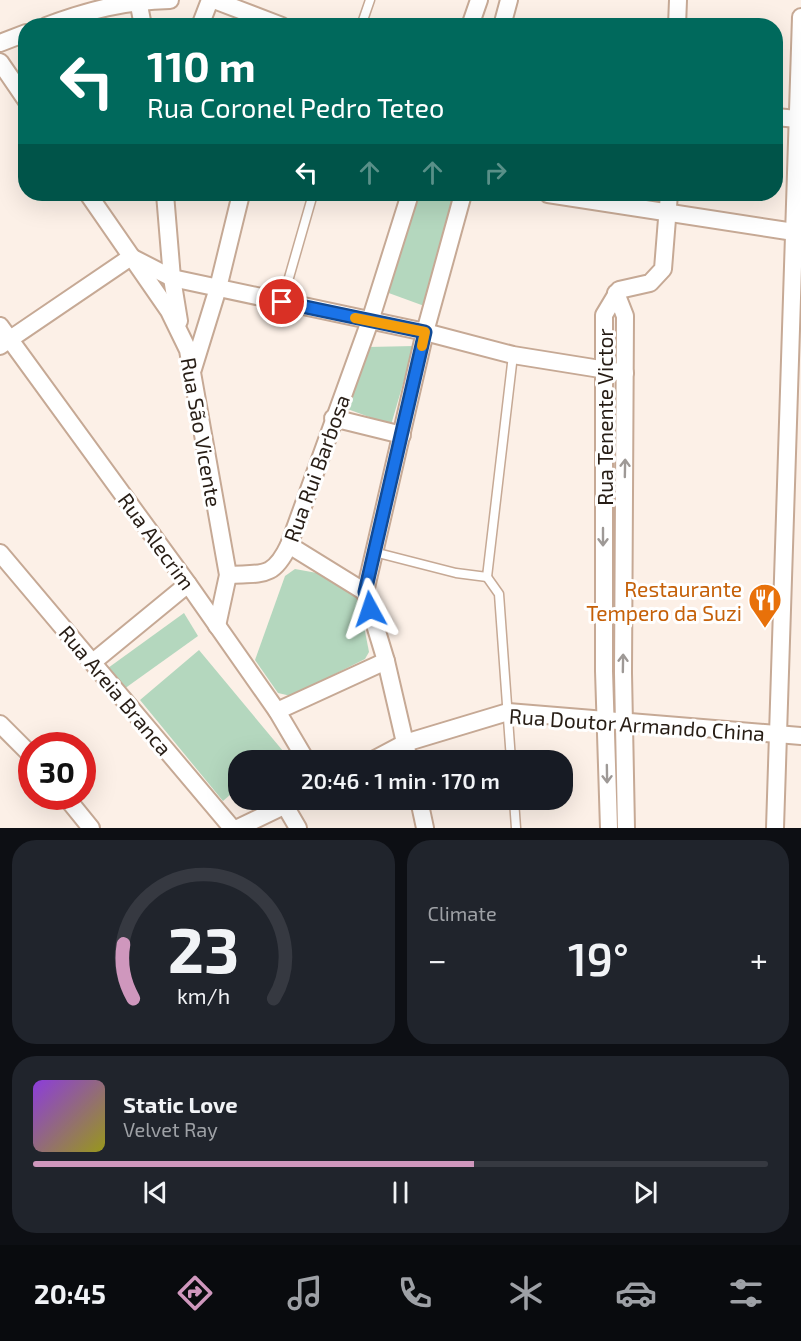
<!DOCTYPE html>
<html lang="en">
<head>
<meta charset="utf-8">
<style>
  :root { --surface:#171b24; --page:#20242c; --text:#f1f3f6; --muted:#9ea1a6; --line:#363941; --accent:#cf97bd }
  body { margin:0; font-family:"Exo 2",sans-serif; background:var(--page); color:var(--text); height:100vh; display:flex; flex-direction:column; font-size:22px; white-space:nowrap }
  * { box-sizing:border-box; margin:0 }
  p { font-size:20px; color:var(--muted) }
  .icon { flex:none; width:33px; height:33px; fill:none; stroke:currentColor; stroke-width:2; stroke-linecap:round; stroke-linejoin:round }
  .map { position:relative; height:828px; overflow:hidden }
  .panel { display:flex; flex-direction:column; gap:12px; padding:12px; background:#0d0f14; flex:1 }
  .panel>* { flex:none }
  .hud { position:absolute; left:18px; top:18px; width:765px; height:183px; border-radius:24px; box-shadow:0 6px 24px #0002; background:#00695c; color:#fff; overflow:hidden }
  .speed { position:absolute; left:18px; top:732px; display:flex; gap:12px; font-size:30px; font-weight:700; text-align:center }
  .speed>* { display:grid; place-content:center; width:78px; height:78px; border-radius:50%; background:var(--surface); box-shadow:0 6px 24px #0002; line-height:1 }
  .speed .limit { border:9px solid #d22; background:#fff; color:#111 }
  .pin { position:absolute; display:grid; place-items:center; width:51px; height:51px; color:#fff; margin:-26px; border:3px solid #fff; border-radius:50%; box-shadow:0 2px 6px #0007 }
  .me { position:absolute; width:66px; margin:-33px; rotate:355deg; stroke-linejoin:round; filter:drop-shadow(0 0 4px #0008) }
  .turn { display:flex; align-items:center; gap:21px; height:126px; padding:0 30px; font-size:27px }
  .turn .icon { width:78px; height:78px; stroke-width:2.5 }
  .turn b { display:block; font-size:42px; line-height:51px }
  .lanes { display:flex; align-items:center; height:57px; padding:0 30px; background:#0003; justify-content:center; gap:30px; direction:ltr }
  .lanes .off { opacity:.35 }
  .big { font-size:45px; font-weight:600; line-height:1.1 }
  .panel .tile { flex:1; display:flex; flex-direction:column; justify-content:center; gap:9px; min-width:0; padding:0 21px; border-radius:24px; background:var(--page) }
  .panel .dial { align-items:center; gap:0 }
  .dial svg { height:156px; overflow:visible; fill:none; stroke:var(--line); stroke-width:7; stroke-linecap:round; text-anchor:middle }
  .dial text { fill:var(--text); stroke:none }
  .song { display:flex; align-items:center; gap:18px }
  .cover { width:72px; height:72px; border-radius:9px; background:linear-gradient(135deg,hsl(270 70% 55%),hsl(60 70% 35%)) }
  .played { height:6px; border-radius:3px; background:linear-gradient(90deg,var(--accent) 60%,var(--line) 60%) }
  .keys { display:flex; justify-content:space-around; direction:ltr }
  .heat { display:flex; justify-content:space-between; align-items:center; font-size:33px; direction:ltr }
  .panel .tiles { flex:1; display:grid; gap:12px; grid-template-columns:1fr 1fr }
  .tile:last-child { grid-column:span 2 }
  .trip { position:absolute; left:228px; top:750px; width:345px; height:60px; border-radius:24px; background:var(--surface); box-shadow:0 6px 24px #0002; font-weight:600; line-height:60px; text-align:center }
  .tab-bar { display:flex; height:96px; justify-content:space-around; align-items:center; background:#090b0e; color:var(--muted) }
  .tab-bar .icon { width:42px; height:42px }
  .tab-bar .active { color:var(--accent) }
  .tab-bar b { font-size:27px; color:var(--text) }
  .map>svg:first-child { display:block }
  .green { fill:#b4d7be }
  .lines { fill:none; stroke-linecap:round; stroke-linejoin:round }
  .service-casing { stroke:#c6a995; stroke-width:11 }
  .minor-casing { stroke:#c6a995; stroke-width:20 }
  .service { stroke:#fff; stroke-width:8 }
  .minor { stroke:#fff; stroke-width:16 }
  .oneway { stroke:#9e9996 }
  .route-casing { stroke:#114b97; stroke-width:15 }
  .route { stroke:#1a73e8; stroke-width:10 }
  .slow { stroke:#f59e0b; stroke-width:10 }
  .labels { text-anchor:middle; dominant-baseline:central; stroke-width:6; stroke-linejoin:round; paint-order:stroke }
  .street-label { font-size:21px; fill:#271d15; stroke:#fff }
  .food-label { font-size:21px; fill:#c56008; stroke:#fff; text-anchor:end }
</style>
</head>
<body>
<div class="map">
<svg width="801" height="828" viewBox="0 0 801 828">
  <rect width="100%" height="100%" fill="#fcf0e7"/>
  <g class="green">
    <path d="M418 194H432L453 200 427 307 386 292Z"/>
    <path d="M414 346 391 425 342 407 368 347Z"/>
    <path d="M295 569 317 573 357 590 369 652 365 659 291 696 278 693 255 660 285 576Z"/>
    <path d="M184 613 198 636 124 689 108 668Z"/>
    <path d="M199 650 283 751 271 760H238V788L223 801 140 700Z"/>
  </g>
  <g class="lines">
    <g class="service-casing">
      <g id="service">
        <path d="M361 26 370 0"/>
        <path d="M282 302 313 194"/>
        <path d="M374 552 456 573 487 577 513 355"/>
        <path d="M487 577 499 594 511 760"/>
        <path d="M514 800 516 828"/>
      </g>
    </g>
    <g class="minor-casing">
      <g id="minor">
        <path d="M138 0 143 26"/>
        <path d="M214 0 282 26"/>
        <path d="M46 26C89 10 124 1 170 0"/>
        <path d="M200 26 210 0"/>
        <path d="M470 26 479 0"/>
        <path d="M502 26 509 0"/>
        <path d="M677 26 678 0"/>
        <path d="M0 43 26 33"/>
        <path d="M0 62 26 100"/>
        <path d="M776 117 797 119"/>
        <path d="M88 194 169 311 188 350 228 575 217 626"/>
        <path d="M165 194 172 278 179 321"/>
        <path d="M548 194 794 232"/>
        <path d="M616 293 625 316 623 673 626 828"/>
        <path d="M0 326 188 584 277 711 306 760"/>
        <path d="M0 346 131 257 172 278 425 332 513 355 625 373"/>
        <path d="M193 369 218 288 241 194"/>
        <path d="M333 418 402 435"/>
        <path d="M289 545 365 592"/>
        <path d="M0 553 232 828"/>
        <path d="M228 575C262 573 273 579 289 545L370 321 410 194"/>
        <path d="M93 662 188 584"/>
        <path d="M277 711 386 661"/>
        <path d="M0 724 32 756"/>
        <path d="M373 760 405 743 508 712 801 736"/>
        <path d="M409 760 386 661 365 592 425 332 463 194"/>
        <path d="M65 796 91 828"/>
        <path d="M419 800 425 828"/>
        <path d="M284 804 298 828"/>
        <path d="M238 828 296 800"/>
        <path d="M609 828 604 671V315L619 290 650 283 663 269 669 194"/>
        <path d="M775 828 801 17"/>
      </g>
    </g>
    <use href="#service" class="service"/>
    <use href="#minor" class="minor"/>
  </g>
  <defs><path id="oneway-shaft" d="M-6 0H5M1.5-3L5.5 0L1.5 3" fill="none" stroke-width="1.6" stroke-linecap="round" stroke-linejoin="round" transform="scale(1.5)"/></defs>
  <g class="oneway">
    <use href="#oneway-shaft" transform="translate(625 468) rotate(-89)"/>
    <use href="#oneway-shaft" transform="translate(603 537) rotate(90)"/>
    <use href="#oneway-shaft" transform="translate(623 663) rotate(-89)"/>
    <use href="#oneway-shaft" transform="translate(607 774) rotate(89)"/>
  </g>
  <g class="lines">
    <g class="route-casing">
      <path id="route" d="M282 302 425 332 365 592 370 609"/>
    </g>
    <use href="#route" class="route"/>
    <path class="slow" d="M355 318 425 332 422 346"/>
  </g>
  <defs>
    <g id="restaurant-pin" transform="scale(1.725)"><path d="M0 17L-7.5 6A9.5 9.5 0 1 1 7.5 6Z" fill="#e8710a" stroke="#fff"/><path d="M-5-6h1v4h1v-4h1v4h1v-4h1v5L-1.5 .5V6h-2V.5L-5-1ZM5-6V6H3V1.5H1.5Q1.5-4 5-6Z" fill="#fff"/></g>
  </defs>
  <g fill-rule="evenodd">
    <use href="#restaurant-pin" x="765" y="600"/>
  </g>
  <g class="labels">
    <g class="street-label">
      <text transform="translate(604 417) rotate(-90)">Rua Tenente Victor</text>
      <text transform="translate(202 432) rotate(80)">Rua São Vicente</text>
      <text transform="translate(316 468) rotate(-70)">Rua Rui Barbosa</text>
      <text transform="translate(157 541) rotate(54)">Rua Alecrim</text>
      <text transform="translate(116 690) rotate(50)">Rua Areia Branca</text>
      <text transform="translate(637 724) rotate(4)">Rua Doutor Armando China</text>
    </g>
    <g class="food-label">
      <text x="742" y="588">Restaurante<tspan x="742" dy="24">Tempero da Suzi</tspan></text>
    </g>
  </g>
</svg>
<div class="speed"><div class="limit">30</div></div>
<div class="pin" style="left:282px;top:302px;background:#d93025"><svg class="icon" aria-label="arrive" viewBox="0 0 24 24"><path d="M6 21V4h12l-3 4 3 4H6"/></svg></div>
<svg class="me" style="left:370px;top:609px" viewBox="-20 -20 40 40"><path d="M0-17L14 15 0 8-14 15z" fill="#1a73e8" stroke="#fff" stroke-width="4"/></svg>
<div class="trip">20:46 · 1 min · 170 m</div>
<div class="hud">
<div class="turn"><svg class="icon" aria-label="left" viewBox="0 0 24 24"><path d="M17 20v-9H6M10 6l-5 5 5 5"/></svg><div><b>110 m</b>Rua Coronel Pedro Teteo</div></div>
<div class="lanes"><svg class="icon" aria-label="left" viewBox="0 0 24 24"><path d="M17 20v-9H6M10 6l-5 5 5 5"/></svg><svg class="icon off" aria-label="ahead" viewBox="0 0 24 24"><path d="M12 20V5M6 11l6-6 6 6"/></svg><svg class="icon off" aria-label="ahead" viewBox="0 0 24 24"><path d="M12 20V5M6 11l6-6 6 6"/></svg><svg class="icon off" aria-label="right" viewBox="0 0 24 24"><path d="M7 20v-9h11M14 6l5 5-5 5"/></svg></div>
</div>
</div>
<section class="panel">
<div class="tiles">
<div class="tile dial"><svg viewBox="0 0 100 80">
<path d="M14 69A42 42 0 1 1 86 69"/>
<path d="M14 69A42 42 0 0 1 9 41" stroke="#cf97bd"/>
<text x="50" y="56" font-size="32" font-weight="700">23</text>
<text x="50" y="72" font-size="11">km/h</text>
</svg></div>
<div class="tile"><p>Climate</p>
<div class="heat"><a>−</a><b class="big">19°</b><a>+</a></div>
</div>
<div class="tile">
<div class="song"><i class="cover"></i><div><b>Static Love</b><p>Velvet Ray</p></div></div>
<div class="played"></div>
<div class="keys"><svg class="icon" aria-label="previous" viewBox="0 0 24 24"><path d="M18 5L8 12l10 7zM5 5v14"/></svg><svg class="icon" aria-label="pause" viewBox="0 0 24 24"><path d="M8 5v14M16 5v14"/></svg><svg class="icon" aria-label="next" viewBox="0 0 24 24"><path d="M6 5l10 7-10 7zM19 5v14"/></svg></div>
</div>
</div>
</section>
<nav class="tab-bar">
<b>20:45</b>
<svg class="icon active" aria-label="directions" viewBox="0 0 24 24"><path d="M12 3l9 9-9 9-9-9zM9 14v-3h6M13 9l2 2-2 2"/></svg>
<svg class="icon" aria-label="music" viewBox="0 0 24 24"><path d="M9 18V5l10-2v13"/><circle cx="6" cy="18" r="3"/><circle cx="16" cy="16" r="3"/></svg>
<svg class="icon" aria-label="phone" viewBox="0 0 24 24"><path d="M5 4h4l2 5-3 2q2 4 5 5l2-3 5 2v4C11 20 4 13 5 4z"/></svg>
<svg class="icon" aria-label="climate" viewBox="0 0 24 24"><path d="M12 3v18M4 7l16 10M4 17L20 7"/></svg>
<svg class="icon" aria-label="car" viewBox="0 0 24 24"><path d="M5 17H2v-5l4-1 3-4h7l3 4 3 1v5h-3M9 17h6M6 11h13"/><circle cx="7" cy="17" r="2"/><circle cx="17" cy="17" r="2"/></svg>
<svg class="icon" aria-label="filters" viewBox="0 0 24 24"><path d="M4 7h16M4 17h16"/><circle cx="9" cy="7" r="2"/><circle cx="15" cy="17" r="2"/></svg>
</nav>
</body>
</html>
